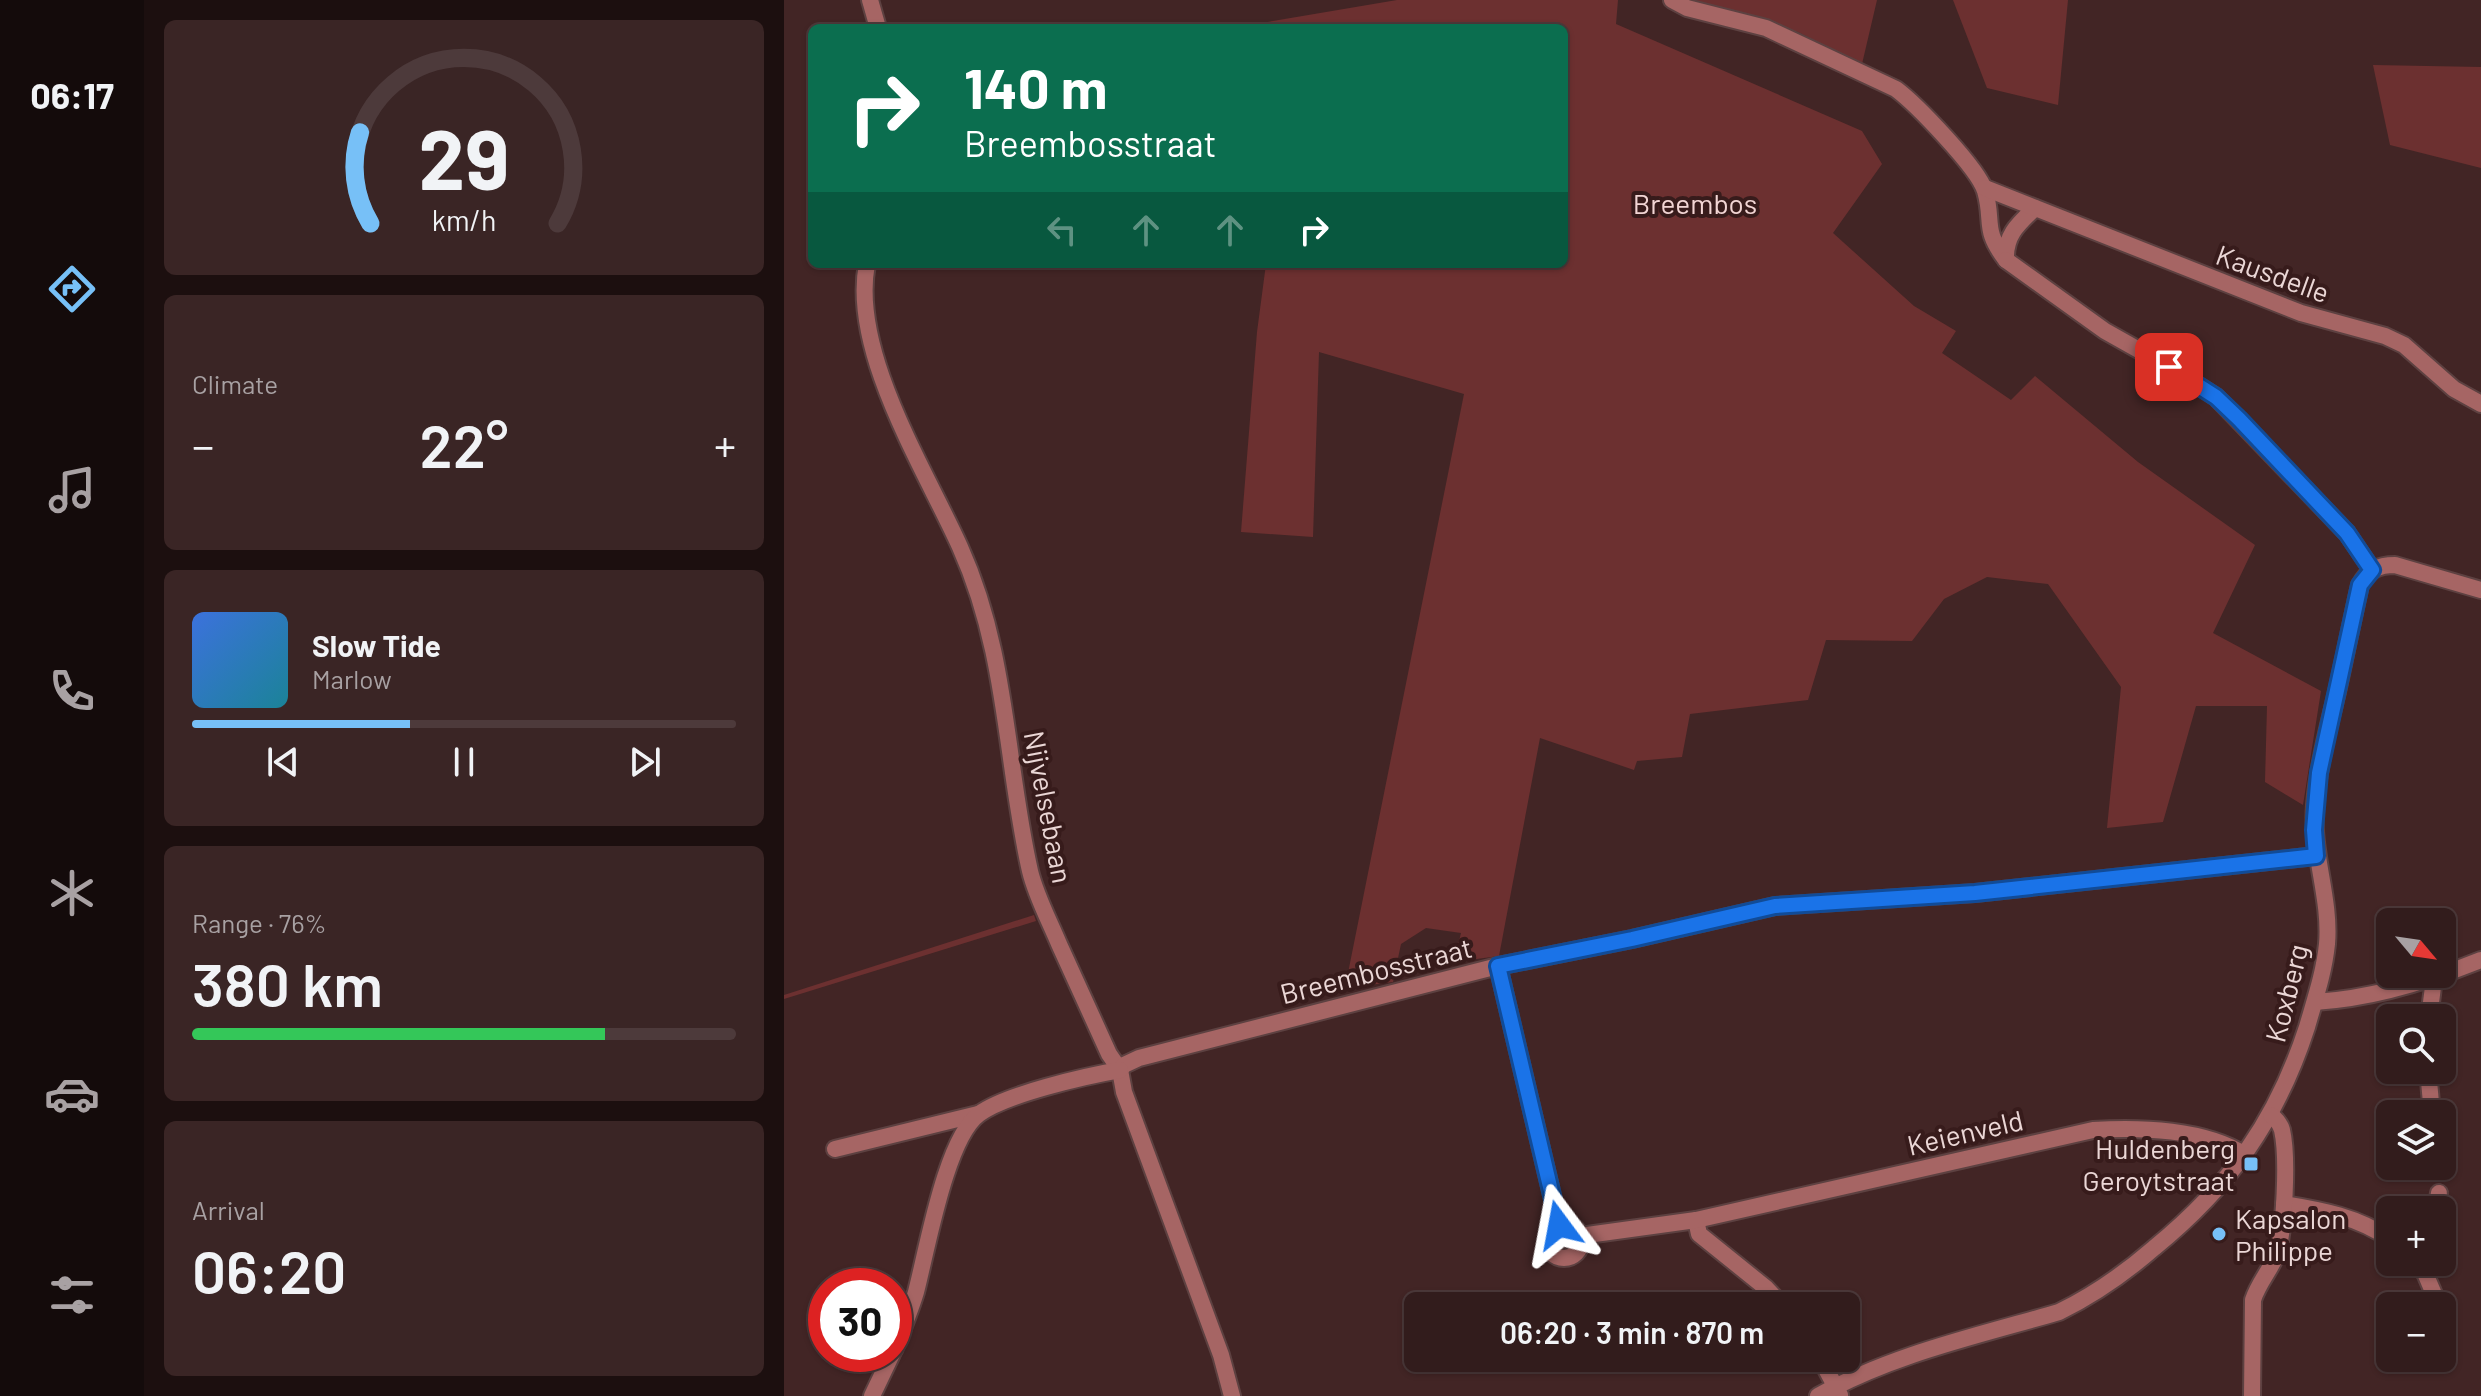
<!DOCTYPE html>
<html lang="en">
<head>
<meta charset="utf-8">
<style>
  :root { --surface:#321c1c; --page:#3a2525; --text:#f1f3f6; --muted:#a8a1a3; --line:#4d3a3b; --accent:#77c0f7 }
  body { margin:0; font-family:Barlow,sans-serif; background:var(--page); color:var(--text); height:100vh; display:flex; flex-direction:column; font-size:30px; white-space:nowrap }
  * { box-sizing:border-box; margin:0 }
  p { font-size:26px; color:var(--muted) }
  .icon { flex:none; width:44px; height:44px; fill:none; stroke:currentColor; stroke-width:2; stroke-linecap:round; stroke-linejoin:round }
  .map { position:relative; flex:1; overflow:hidden }
  .side { display:flex; flex-direction:column; gap:20px; padding:20px; background:#1c0f0f; width:640px }
  .side>* { flex:none }
  .banner { position:absolute; left:24px; top:24px; width:760px; height:244px; border-radius:12px; box-shadow:0 2px 6px #0004,0 0 0 2px var(--line); background:#0b6e4f; color:#fff; overflow:hidden }
  .needle { width:52px; rotate:119deg }
  .buttons { position:absolute; left:1592px; top:908px; display:grid; gap:16px }
  .buttons a { display:grid; place-items:center; width:80px; height:80px; border-radius:12px; background:var(--surface); box-shadow:0 2px 6px #0004,0 0 0 2px var(--line); font-size:40px }
  .speed { position:absolute; left:24px; top:1268px; display:flex; gap:16px; font-size:40px; font-weight:700; text-align:center }
  .speed>* { display:grid; place-content:center; width:104px; height:104px; border-radius:50%; background:var(--surface); box-shadow:0 2px 6px #0004,0 0 0 2px var(--line); line-height:1 }
  .speed .limit { border:12px solid #d22; background:#fff; color:#111 }
  .pin { position:absolute; display:grid; place-items:center; width:68px; height:68px; color:#fff; margin:-34px; border-radius:16px; box-shadow:0 4px 12px #0006 }
  .me { position:absolute; width:88px; margin:-44px; rotate:347deg; stroke-linejoin:round; filter:drop-shadow(0 0 6px #0008) }
  .turn { display:flex; align-items:center; gap:28px; height:168px; padding:0 24px; font-size:36px }
  .turn .icon { width:104px; height:104px; stroke-width:2.5 }
  .turn b { display:block; font-size:56px; line-height:68px }
  .lanes { display:flex; align-items:center; height:76px; padding:0 24px; background:#0003; justify-content:center; gap:40px; direction:ltr }
  .lanes .off { opacity:.35 }
  .big { font-size:60px; font-weight:600; line-height:1.1 }
  .side .tile { flex:1; display:flex; flex-direction:column; justify-content:center; gap:12px; min-width:0; padding:0 28px; border-radius:12px; background:var(--page) }
  .side .dial { align-items:center; gap:0 }
  .dial svg { height:208px; overflow:visible; fill:none; stroke:var(--line); stroke-width:7; stroke-linecap:round; text-anchor:middle }
  .dial text { fill:var(--text); stroke:none }
  .song { display:flex; align-items:center; gap:24px }
  .cover { width:96px; height:96px; border-radius:12px; background:linear-gradient(135deg,hsl(220 70% 55%),hsl(190 70% 35%)) }
  .played { height:8px; border-radius:4px; background:linear-gradient(90deg,var(--accent) 40%,var(--line) 40%) }
  .keys { display:flex; justify-content:space-around; direction:ltr }
  .heat { display:flex; justify-content:space-between; align-items:center; font-size:44px; direction:ltr }
  .charge { height:12px; border-radius:6px; background:linear-gradient(90deg,#34c759 76%,var(--line) 0) }
  .trip { position:absolute; left:620px; top:1292px; width:456px; height:80px; border-radius:12px; background:var(--surface); box-shadow:0 2px 6px #0004,0 0 0 2px var(--line); font-weight:600; line-height:80px; text-align:center }
  main { display:flex; flex:1; min-height:0 }
  .tabs { display:flex; flex-direction:column; width:144px; justify-content:space-around; align-items:center; background:#140b0b; color:var(--muted) }
  .tabs .icon { width:56px; height:56px }
  .tabs .current { color:var(--accent) }
  .tabs b { font-size:36px; color:var(--text) }
  .map>svg:first-child { display:block }
  .green { fill:#6c3030 }
  .lines { fill:none; stroke-linecap:round; stroke-linejoin:round }
  .minor-casing { stroke:#5d4141; stroke-width:20 }
  .minor { stroke:#a66564; stroke-width:16 }
  .route-casing { stroke:#114b97; stroke-width:20 }
  .route { stroke:#1a73e8; stroke-width:14 }
  .poi-dot { fill:#77c0f7; stroke:#371b1b; stroke-width:3 }
  .labels { text-anchor:middle; dominant-baseline:central; stroke-width:8; stroke-linejoin:round; paint-order:stroke }
  .park-label { font-size:28px; fill:#f2d5d4; stroke:#371b1b }
  .street-label { font-size:28px; fill:#ebd7d6; stroke:#371b1b }
  .poi-label { font-size:28px; fill:#ebd7d6; stroke:#371b1b; text-anchor:end }
</style>
</head>
<body>
<main>
<nav class="tabs">
<b>06:17</b>
<svg class="icon current" aria-label="directions" viewBox="0 0 24 24"><path d="M12 3l9 9-9 9-9-9zM9 14v-3h6M13 9l2 2-2 2"/></svg>
<svg class="icon" aria-label="music" viewBox="0 0 24 24"><path d="M9 18V5l10-2v13"/><circle cx="6" cy="18" r="3"/><circle cx="16" cy="16" r="3"/></svg>
<svg class="icon" aria-label="phone" viewBox="0 0 24 24"><path d="M5 4h4l2 5-3 2q2 4 5 5l2-3 5 2v4C11 20 4 13 5 4z"/></svg>
<svg class="icon" aria-label="climate" viewBox="0 0 24 24"><path d="M12 3v18M4 7l16 10M4 17L20 7"/></svg>
<svg class="icon" aria-label="car" viewBox="0 0 24 24"><path d="M5 17H2v-5l4-1 3-4h7l3 4 3 1v5h-3M9 17h6M6 11h13"/><circle cx="7" cy="17" r="2"/><circle cx="17" cy="17" r="2"/></svg>
<svg class="icon" aria-label="filters" viewBox="0 0 24 24"><path d="M4 7h16M4 17h16"/><circle cx="9" cy="7" r="2"/><circle cx="15" cy="17" r="2"/></svg>
</nav>
<section class="side">
<div class="tile dial"><svg viewBox="0 0 100 80">
<path d="M14 69A42 42 0 1 1 86 69"/>
<path d="M14 69A42 42 0 0 1 10 34" stroke="#77c0f7"/>
<text x="50" y="56" font-size="32" font-weight="700">29</text>
<text x="50" y="72" font-size="11">km/h</text>
</svg></div>
<div class="tile"><p>Climate</p>
<div class="heat"><a>−</a><b class="big">22°</b><a>+</a></div>
</div>
<div class="tile">
<div class="song"><i class="cover"></i><div><b>Slow Tide</b><p>Marlow</p></div></div>
<div class="played"></div>
<div class="keys"><svg class="icon" aria-label="previous" viewBox="0 0 24 24"><path d="M18 5L8 12l10 7zM5 5v14"/></svg><svg class="icon" aria-label="pause" viewBox="0 0 24 24"><path d="M8 5v14M16 5v14"/></svg><svg class="icon" aria-label="next" viewBox="0 0 24 24"><path d="M6 5l10 7-10 7zM19 5v14"/></svg></div>
</div>
<div class="tile"><p>Range · 76%</p><b class="big">380 km</b><div class="charge"></div></div>
<div class="tile"><p>Arrival</p><b class="big">06:20</b></div>
</section>
<div class="map">
<svg width="1697" height="1396" viewBox="0 0 1697 1396">
  <rect width="100%" height="100%" fill="#422525"/>
  <g class="green">
    <path d="M613 0H834L832 24 1078 131 1098 164 1049 233 1130 306 1172 331 1158 353 1227 400 1251 376 1354 462 1471 545 1429 633 1537 691 1519 805 1481 782 1483 706H1412L1379 822 1323 828 1337 687 1264 584 1203 577 1160 599 1128 641 1042 640 1024 700 906 714 898 757 853 761 850 770 756 738 715 956 670 962 677 933 642 928 617 944 609 982 561 988 680 394 535 352 529 537 457 532 473 332 482 264H780V28H472V24Z"/>
    <path d="M910 0H1093L1078 64 1014 32Z"/>
    <path d="M1169 0H1284L1274 105 1203 88Z"/>
    <path d="M1589 65 1697 67V168L1606 145Z"/>
    <path d="M250 915 252 921 0 999V995Z"/>
  </g>
  <g class="lines">
    <g class="minor-casing">
      <g id="minor">
        <path d="M86 0 94 28"/>
        <path d="M888 0 903 8 982 28 1112 89C1132 104 1194 168 1201 191 1210 222 1198 229 1222 260 1221 235 1234 224 1251 208"/>
        <path d="M1201 188 1517 313 1601 336 1620 345 1670 389 1697 404"/>
        <path d="M1222 260 1321 331 1385 367 1432 397 1563 533 1588 570"/>
        <path d="M83 264C66 351 141 469 176 547 224 654 221 760 246 871 252 896 265 920 275 944 292 981 308 1017 325 1054L336 1070 340 1092 437 1355 448 1396"/>
        <path d="M714 966 775 1225"/>
        <path d="M1531 1002C1587 999 1645 981 1697 960"/>
        <path d="M1645 1018 1650 979"/>
        <path d="M336 1070 340 1065 355 1058 714 966 848 939 991 906 1191 893 1532 856"/>
        <path d="M1644 1070 1648 1114"/>
        <path d="M51 1149 194 1114"/>
        <path d="M1500 1204C1538 1210 1574 1217 1606 1239"/>
        <path d="M1652 1210 1655 1193"/>
        <path d="M912 1220 915 1234 982 1288 999 1306"/>
        <circle cx="780" cy="1241" r="17"/>
        <path d="M796 1236 912 1220 1309 1130C1356 1127 1421 1129 1461 1155"/>
        <path d="M1629 1262 1641 1273 1655 1306"/>
        <path d="M110 1350C118 1331 126 1312 132 1292 143 1250 162 1138 195 1114 222 1094 302 1076 336 1070"/>
        <path d="M1036 1358 1056 1395"/>
        <path d="M88 1396 108 1354"/>
        <path d="M1034 1396C1109 1354 1193 1336 1275 1312 1310 1295 1340 1274 1370 1248 1446 1186 1493 1120 1523 1027 1531 999 1540 973 1543 944 1547 898 1527 852 1531 805 1534 767 1544 729 1553 692 1561 656 1568 620 1576 585 1584 570 1594 565 1611 565L1697 590"/>
        <path d="M1468 1396 1469 1300C1474 1284 1485 1272 1492 1256 1501 1232 1504 1156 1498 1130 1496 1123 1492 1119 1487 1115"/>
      </g>
    </g>
    <use href="#minor" class="minor"/>
  </g>
  <g class="lines">
    <g class="route-casing">
      <path id="route" d="M775 1225 714 966 848 939 991 906 1191 893 1532 856 1530 830 1535 773 1576 585 1588 570 1563 533 1455 419 1432 397 1385 367"/>
    </g>
    <use href="#route" class="route"/>
  </g>
  <g class="poi-dot">
    <rect x="1459" y="1156" width="16" height="16" rx="4"/>
    <circle cx="1435" cy="1234" r="8"/>
  </g>
  <g class="labels">
    <g class="park-label">
      <text x="911" y="203">Breembos</text>
    </g>
    <g class="street-label">
      <text transform="translate(1489 273) rotate(20)">Kausdelle</text>
      <text transform="translate(265 807) rotate(79)">Nijvelsebaan</text>
      <text transform="translate(592 970) rotate(-14)">Breembosstraat</text>
      <text transform="translate(1502 993) rotate(-76)">Koxberg</text>
      <text transform="translate(1181 1132) rotate(-13)">Keienveld</text>
    </g>
    <g class="poi-label">
      <text x="1451" y="1148">Huldenberg<tspan x="1451" dy="32">Geroytstraat</tspan></text>
      <text x="1451" y="1218" text-anchor="start">Kapsalon<tspan x="1451" dy="32">Philippe</tspan></text>
    </g>
  </g>
</svg>
<div class="buttons">
<a><svg class="needle" viewBox="-14 -14 28 28"><path d="M0-13l5 13h-10z" fill="#e53935"/><path d="M0 13l5-13h-10z" fill="#a8a1a3"/></svg></a>
<a><svg class="icon" aria-label="search" viewBox="0 0 24 24"><circle cx="10" cy="10" r="6"/><path d="M15 15l6 6"/></svg></a>
<a><svg class="icon" aria-label="layers" viewBox="0 0 24 24"><path d="M12 4l9 5-9 5-9-5zM3 14l9 5 9-5"/></svg></a>
<a>+</a>
<a>−</a>
</div>
<div class="speed"><div class="limit">30</div></div>
<div class="pin" style="left:1385px;top:367px;background:#d93025"><svg class="icon" aria-label="arrive" viewBox="0 0 24 24"><path d="M6 21V4h12l-3 4 3 4H6"/></svg></div>
<svg class="me" style="left:775px;top:1225px" viewBox="-20 -20 40 40"><path d="M0-17L14 15 0 8-14 15z" fill="#1a73e8" stroke="#fff" stroke-width="4"/></svg>
<div class="trip">06:20 · 3 min · 870 m</div>
<div class="banner">
<div class="turn"><svg class="icon" aria-label="right" viewBox="0 0 24 24"><path d="M7 20v-9h11M14 6l5 5-5 5"/></svg><div><b>140 m</b>Breembosstraat</div></div>
<div class="lanes"><svg class="icon off" aria-label="left" viewBox="0 0 24 24"><path d="M17 20v-9H6M10 6l-5 5 5 5"/></svg><svg class="icon off" aria-label="ahead" viewBox="0 0 24 24"><path d="M12 20V5M6 11l6-6 6 6"/></svg><svg class="icon off" aria-label="ahead" viewBox="0 0 24 24"><path d="M12 20V5M6 11l6-6 6 6"/></svg><svg class="icon" aria-label="right" viewBox="0 0 24 24"><path d="M7 20v-9h11M14 6l5 5-5 5"/></svg></div>
</div>
</div>
</main>
</body>
</html>
